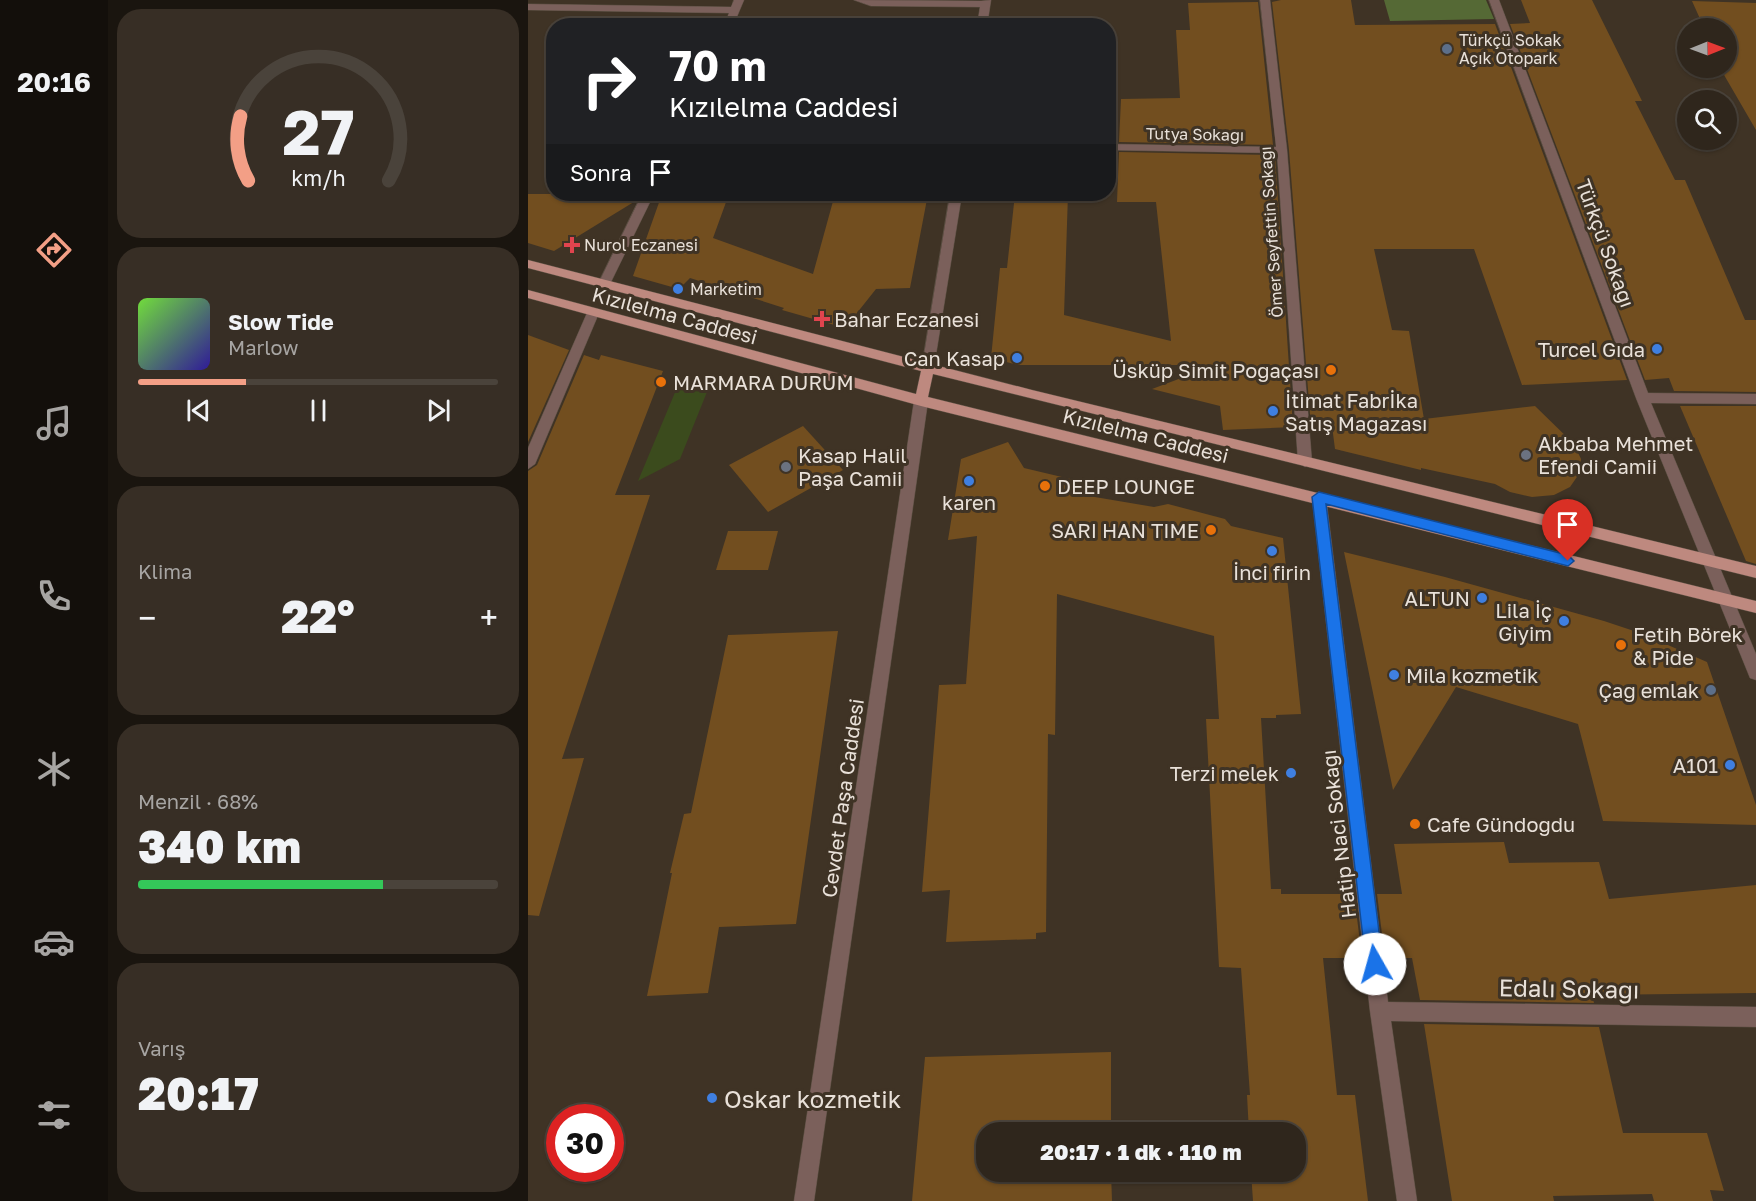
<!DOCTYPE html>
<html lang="tr">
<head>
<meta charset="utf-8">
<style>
  :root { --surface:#2f261c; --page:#372e25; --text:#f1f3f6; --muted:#a7a5a3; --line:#4a433b; --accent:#f39f86 }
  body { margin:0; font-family:"Golos Text",sans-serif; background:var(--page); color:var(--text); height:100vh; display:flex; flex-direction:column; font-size:22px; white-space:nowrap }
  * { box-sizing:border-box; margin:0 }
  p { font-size:20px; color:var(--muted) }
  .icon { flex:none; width:33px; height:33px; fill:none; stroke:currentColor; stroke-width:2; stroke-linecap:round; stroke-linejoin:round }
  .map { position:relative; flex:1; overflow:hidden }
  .sheet { display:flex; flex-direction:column; gap:9px; padding:9px; background:#1a150f; width:420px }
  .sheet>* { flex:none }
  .hud { position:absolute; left:18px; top:18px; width:570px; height:183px; border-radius:24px; box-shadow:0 2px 4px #0004,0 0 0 2px var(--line); background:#202124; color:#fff; overflow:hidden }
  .needle { width:39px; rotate:89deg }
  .buttons { position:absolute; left:1149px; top:18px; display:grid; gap:12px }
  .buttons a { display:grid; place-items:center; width:60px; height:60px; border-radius:50%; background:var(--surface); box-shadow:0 2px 4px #0004,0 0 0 2px var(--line); font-size:30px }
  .speed { position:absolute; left:18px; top:1104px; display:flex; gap:12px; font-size:30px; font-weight:700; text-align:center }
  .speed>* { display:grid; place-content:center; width:78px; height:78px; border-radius:50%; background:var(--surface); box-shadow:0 2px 4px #0004,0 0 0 2px var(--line); line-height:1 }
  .speed .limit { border:9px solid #d22; background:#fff; color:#111 }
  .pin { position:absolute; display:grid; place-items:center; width:51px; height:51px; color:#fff; margin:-62px -26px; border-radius:50% 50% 50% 0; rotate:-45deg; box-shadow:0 0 6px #0007 }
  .pin .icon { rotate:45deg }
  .me { position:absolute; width:66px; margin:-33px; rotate:353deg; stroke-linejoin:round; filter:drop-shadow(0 0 4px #0008) }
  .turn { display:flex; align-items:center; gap:21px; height:126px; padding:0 24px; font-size:27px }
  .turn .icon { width:78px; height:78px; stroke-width:2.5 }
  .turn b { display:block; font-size:42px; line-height:51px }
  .then { display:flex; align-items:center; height:57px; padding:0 24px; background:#0003; gap:12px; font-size:22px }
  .big { font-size:45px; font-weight:800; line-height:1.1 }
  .sheet .widget { flex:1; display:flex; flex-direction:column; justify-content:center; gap:9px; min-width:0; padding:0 21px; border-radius:24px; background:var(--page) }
  .sheet .dial { align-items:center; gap:0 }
  .dial svg { height:156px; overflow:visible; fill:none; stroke:var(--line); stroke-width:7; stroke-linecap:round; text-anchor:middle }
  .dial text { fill:var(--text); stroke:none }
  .song { display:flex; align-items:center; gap:18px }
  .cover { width:72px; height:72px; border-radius:9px; background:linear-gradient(135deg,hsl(100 70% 55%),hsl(250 70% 35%)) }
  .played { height:6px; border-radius:3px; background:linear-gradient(90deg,var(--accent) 30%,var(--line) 30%) }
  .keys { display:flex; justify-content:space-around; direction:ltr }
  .heat { display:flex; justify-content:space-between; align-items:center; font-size:33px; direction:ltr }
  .charge { height:9px; border-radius:4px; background:linear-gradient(90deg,#34c759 68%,var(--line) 0) }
  .trip { position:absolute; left:448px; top:1122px; width:330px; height:60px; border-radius:24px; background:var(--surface); box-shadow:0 2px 4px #0004,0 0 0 2px var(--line); font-weight:800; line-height:60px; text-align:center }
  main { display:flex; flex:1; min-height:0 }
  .tabs { display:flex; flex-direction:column; width:108px; justify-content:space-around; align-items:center; background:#130f0b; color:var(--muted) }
  .tabs .icon { width:42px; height:42px }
  .tabs .selected { color:var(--accent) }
  .tabs b { font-size:27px; color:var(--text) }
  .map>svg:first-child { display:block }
  .green { fill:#3b4b1d }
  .forest { fill:#556935 }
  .building { fill:#724e1f }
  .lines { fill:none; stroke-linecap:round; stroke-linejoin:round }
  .minor-casing { stroke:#5a4f42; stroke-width:1 }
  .major-casing { stroke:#5a4f42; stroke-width:1 }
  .minor { fill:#7b605b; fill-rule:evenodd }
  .major { fill:#be897f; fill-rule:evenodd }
  .route { fill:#1a73e8; stroke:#114b97; stroke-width:1.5 }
  .service-dot { fill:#5c6f8a; stroke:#3f3325; stroke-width:2 }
  .health-dot { fill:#e0444e; stroke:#3f3325; stroke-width:2 }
  .shop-dot { fill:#3f7fe0; stroke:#3f3325; stroke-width:2 }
  .food-dot { fill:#e8710a; stroke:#3f3325; stroke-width:2 }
  .worship-dot { fill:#6b7280; stroke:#3f3325; stroke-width:2 }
  .labels { text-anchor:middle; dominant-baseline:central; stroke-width:6; stroke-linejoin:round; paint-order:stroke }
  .far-poi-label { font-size:16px; fill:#e9e1d9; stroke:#3f3325; text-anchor:start }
  .far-street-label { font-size:16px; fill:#e9e1d9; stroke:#3f3325 }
  .street-label { font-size:20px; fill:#e9e1d9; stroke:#3f3325 }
  .poi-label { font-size:20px; fill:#e9e1d9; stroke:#3f3325; text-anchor:start }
  .near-street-label { font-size:24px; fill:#e9e1d9; stroke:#3f3325 }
  .near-poi-label { font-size:24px; fill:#e9e1d9; stroke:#3f3325; text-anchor:start }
</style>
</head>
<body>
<main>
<nav class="tabs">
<b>20:16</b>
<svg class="icon selected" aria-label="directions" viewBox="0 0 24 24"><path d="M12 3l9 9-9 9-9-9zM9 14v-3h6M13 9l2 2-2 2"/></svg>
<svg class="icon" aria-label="music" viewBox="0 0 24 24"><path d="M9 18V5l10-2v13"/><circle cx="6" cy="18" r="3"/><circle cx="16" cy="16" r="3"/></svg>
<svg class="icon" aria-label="phone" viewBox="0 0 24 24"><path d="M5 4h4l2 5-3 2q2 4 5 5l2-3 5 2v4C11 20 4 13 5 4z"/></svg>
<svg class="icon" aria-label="climate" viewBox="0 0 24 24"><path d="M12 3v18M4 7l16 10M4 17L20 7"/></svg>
<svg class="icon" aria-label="car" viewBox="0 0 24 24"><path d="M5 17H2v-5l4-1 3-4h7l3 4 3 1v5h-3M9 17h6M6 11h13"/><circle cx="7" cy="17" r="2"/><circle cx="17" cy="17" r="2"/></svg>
<svg class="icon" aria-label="filters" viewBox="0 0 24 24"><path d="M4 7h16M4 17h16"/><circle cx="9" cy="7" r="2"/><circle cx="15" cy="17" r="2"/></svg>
</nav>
<section class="sheet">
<div class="widget dial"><svg viewBox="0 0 100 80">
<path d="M14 69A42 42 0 1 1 86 69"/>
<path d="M14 69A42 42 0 0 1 10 36" stroke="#f39f86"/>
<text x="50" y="56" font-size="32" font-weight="700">27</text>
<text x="50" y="72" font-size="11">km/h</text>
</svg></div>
<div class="widget">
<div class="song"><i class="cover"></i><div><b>Slow Tide</b><p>Marlow</p></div></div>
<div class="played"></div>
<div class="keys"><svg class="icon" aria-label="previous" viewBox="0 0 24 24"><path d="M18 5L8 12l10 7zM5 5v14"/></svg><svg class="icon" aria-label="pause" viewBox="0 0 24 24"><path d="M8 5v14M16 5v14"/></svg><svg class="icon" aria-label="next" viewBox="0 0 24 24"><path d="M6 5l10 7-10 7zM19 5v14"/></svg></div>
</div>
<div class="widget"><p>Klima</p>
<div class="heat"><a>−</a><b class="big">22°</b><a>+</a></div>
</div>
<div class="widget"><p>Menzil · 68%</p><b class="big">340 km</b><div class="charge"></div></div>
<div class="widget"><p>Varış</p><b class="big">20:17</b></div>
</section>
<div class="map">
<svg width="1228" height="1201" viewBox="0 0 1228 1201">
  <rect width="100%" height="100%" fill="#3f3325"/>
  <path class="green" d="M148 390 179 392 152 459 110 481Z"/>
  <path class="forest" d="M856 0H958L966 19 862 21Z"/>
  <g class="building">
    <path d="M753 0H823L827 25 967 24 1099 380 994 385 946 249H846L864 330 881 331 896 419 1007 406 1046 444 1053 459 1051 474 1042 487 1026 495 1004 497 982 492 967 484 893 468V470L807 449 804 426 783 427 761 150 744 2Z"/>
    <path d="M993 0H1064L1114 101H1107L1147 180H1157L1217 320H1228V392L1146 391 1141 378 1117 380 982 24 1002 23Z"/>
    <path d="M1164 1 1228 3V130L1192 68H1198V28H1170L1166 21H1173Z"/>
    <path d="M730 2 745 145 591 142 593 99 652 98 648 30H662L660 3Z"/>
    <path d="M591 152 747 155 765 427 695 430 692 406 624 389 688 365H490L463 358 472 268H479L487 194H540L536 315 643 341 628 202H589Z"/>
    <path d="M0 194H112L109 200 26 251 0 243Z"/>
    <path d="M134 194H201L185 238 285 274 307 194H400L382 288 348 289 317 328 254 310 256 308 162 278 151 289 105 276Z"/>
    <path d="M0 335 41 350 0 442Z"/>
    <path d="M56 355 71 360 73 355 135 371 87 495H122L34 759 56 758 11 916 0 915V471L9 465Z"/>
    <path d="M1152 406H1228V564L1218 561Z"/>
    <path d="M275 426 315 470 240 512 201 465Z"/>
    <path d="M480 442 496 468 555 482 549 494 626 507 640 504 697 519 703 526 755 538 773 714 748 715V718H733L743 889H753V894H826L834 958H795L809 1095H827L840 1201H725L723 1172H768V1132H721L719 1095H722L713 968 691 967 678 719H691L686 636 529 594 527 735 520 734 518 932 508 933V939L418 942 422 890 394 892 411 685 438 684 449 536 420 540 433 459Z"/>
    <path d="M200 531H250L240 570H188Z"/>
    <path d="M816 552 917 577 1076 621 1133 640V642L1179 662 1228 805V825L1075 821 1050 724 928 687 865 790Z"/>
    <path d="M310 631 268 924 191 927 180 993 119 996 144 873H142L156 814 163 813 200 635Z"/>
    <path d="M976 842 981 863 1071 862 1081 899 1228 885V993L1064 995 1066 1003 892 1000 884 958H857L849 894H874L866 844Z"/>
    <path d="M896 1024 1071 1027 1095 1133H1179L1196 1191 1182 1190 1185 1201H1126L1124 1194 1025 1196 1026 1201H924Z"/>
    <path d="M583 1052V1132H459V1172H583L584 1201H384L397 1057Z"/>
  </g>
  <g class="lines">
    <g class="minor-casing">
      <g id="minor">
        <path d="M206 0H216L205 26H196L201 13 0 10V4L203 7Z"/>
        <path d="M326 0 453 1 463 0 459 26H449L452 7 343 6Z"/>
        <path d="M732 0H742L759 150 784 462 777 467 770 462 749 153 580 150V144L748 147Z"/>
        <path d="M961 0H971L1120 393 1228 394V404L1123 403 1228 654V680L1222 678 1220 673 1108 398Z"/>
        <path d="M114 194H126L83 282 81 285H73L71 282Z"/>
        <path d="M422 194H434L406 367 400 371 394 367Z"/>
        <path d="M65 309 71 313 7 464 0 469V448L59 313Z"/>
        <path d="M393 396 400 401 286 1201H266L386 401Z"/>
        <path d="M791 492 798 497 860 1002 1228 1007V1027L863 1021 889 1201H869L842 1011 784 497Z"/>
      </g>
    </g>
    <g class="major-casing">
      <path id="major" d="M0 260 504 390 1228 566V578L405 374 400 397 1228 601V613L393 406 0 298V290L388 394 393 371 0 268Z"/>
    </g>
    <use href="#minor" class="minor"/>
    <use href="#major" class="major"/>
  </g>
  <path class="route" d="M791 492 1040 555 1046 561 1040 566 798 504 855 964 853 970 847 972 841 970 838 964 784 497Z"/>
  <g class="service-dot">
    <circle cx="919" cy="49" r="6"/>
    <circle cx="1183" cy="690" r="6"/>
  </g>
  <g class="health-dot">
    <path d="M41 236h6v6h6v6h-6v6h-6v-6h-6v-6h6z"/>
    <path d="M291 310h6v6h6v6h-6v6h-6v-6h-6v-6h6z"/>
  </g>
  <g class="shop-dot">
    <circle cx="150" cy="289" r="6"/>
    <circle cx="1129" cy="349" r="6"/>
    <circle cx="489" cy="358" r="6"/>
    <circle cx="745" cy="411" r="6"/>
    <circle cx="441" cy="481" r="6"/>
    <circle cx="744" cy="551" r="6"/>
    <circle cx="954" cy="598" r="6"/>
    <circle cx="1036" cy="621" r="6"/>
    <circle cx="866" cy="675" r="6"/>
    <circle cx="1202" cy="765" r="6"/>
    <circle cx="763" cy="773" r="6"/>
    <circle cx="184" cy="1098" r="6"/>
  </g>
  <g class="food-dot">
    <circle cx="803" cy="370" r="6"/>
    <circle cx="133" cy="382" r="6"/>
    <circle cx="517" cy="486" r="6"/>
    <circle cx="683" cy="530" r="6"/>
    <circle cx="1093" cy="645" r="6"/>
    <circle cx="887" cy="824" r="6"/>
  </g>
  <g class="worship-dot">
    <circle cx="998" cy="455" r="6"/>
    <circle cx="258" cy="467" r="6"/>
  </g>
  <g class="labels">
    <g class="far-poi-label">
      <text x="931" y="40">Türkçü Sokak<tspan x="931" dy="18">Açık Otopark</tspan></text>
      <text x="56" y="245">Nurol Eczanesi</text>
      <text x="162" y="289">Marketim</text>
    </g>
    <g class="far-street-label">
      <text transform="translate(667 134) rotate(1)">Tutya Sokağı</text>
      <text transform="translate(743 232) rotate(-94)">Ömer Seyfettin Sokağı</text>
    </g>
    <g class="street-label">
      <text transform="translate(1078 243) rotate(70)">Türkçü Sokağı</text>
      <text transform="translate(147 315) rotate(15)">Kızılelma Caddesi</text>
      <text transform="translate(618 435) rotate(14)">Kızılelma Caddesi</text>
      <text transform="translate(314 798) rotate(-82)">Cevdet Paşa Caddesi</text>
      <text transform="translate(810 834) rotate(-97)">Hatip Naci Sokağı</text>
    </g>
    <g class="poi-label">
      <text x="306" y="319">Bahar Eczanesi</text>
      <text x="1117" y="349" text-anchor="end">Turcel Gıda</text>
      <text x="477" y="358" text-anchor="end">Can Kasap</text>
      <text x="791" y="370" text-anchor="end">Üsküp Simit Pogaçası</text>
      <text x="145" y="382">MARMARA DURUM</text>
      <text x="757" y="400">İtimat Fabrİka<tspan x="757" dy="23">Satış Mağazası</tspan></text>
      <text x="1010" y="443">Akbaba Mehmet<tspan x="1010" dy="23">Efendi Camii</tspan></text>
      <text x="270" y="455">Kasap Halil<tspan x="270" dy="23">Paşa Camii</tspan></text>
      <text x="529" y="486">DEEP LOUNGE</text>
      <text x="441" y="502" text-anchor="middle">karen</text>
      <text x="671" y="530" text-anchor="end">SARI HAN TIME</text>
      <text x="744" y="572" text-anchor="middle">İnci firin</text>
      <text x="942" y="598" text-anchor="end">ALTUN</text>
      <text x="1024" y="610" text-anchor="end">Lila İç<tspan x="1024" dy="23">Giyim</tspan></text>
      <text x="1105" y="634">Fetih Börek<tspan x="1105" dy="23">&amp; Pide</tspan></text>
      <text x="878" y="675">Mila kozmetik</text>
      <text x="1171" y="690" text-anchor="end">Çağ emlak</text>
      <text x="1190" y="765" text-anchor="end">A101</text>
      <text x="751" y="773" text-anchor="end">Terzi melek</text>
      <text x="899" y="824">Cafe Gündoğdu</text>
    </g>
    <g class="near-street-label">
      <text transform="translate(1041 988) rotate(1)">Edalı Sokağı</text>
    </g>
    <g class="near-poi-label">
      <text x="196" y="1098">Oskar kozmetik</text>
    </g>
  </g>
</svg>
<div class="buttons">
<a><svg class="needle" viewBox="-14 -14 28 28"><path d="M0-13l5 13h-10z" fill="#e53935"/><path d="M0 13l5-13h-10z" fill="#a7a5a3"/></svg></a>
<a><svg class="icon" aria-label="search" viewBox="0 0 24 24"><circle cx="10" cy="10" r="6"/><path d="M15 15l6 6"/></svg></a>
</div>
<div class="speed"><div class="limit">30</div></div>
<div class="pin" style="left:1040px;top:561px;background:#d93025"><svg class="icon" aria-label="arrive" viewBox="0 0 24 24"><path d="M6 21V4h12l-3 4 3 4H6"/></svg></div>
<svg class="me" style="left:847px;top:964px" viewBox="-20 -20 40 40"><circle r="19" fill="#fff"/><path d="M0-13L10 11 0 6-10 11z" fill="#1a73e8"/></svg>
<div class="trip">20:17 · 1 dk · 110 m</div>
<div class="hud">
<div class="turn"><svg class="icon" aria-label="right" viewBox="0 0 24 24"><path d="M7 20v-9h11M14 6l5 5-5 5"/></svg><div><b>70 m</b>Kızılelma Caddesi</div></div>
<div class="then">Sonra<svg class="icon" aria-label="arrive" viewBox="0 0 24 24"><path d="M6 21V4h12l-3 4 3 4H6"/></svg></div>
</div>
</div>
</main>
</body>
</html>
